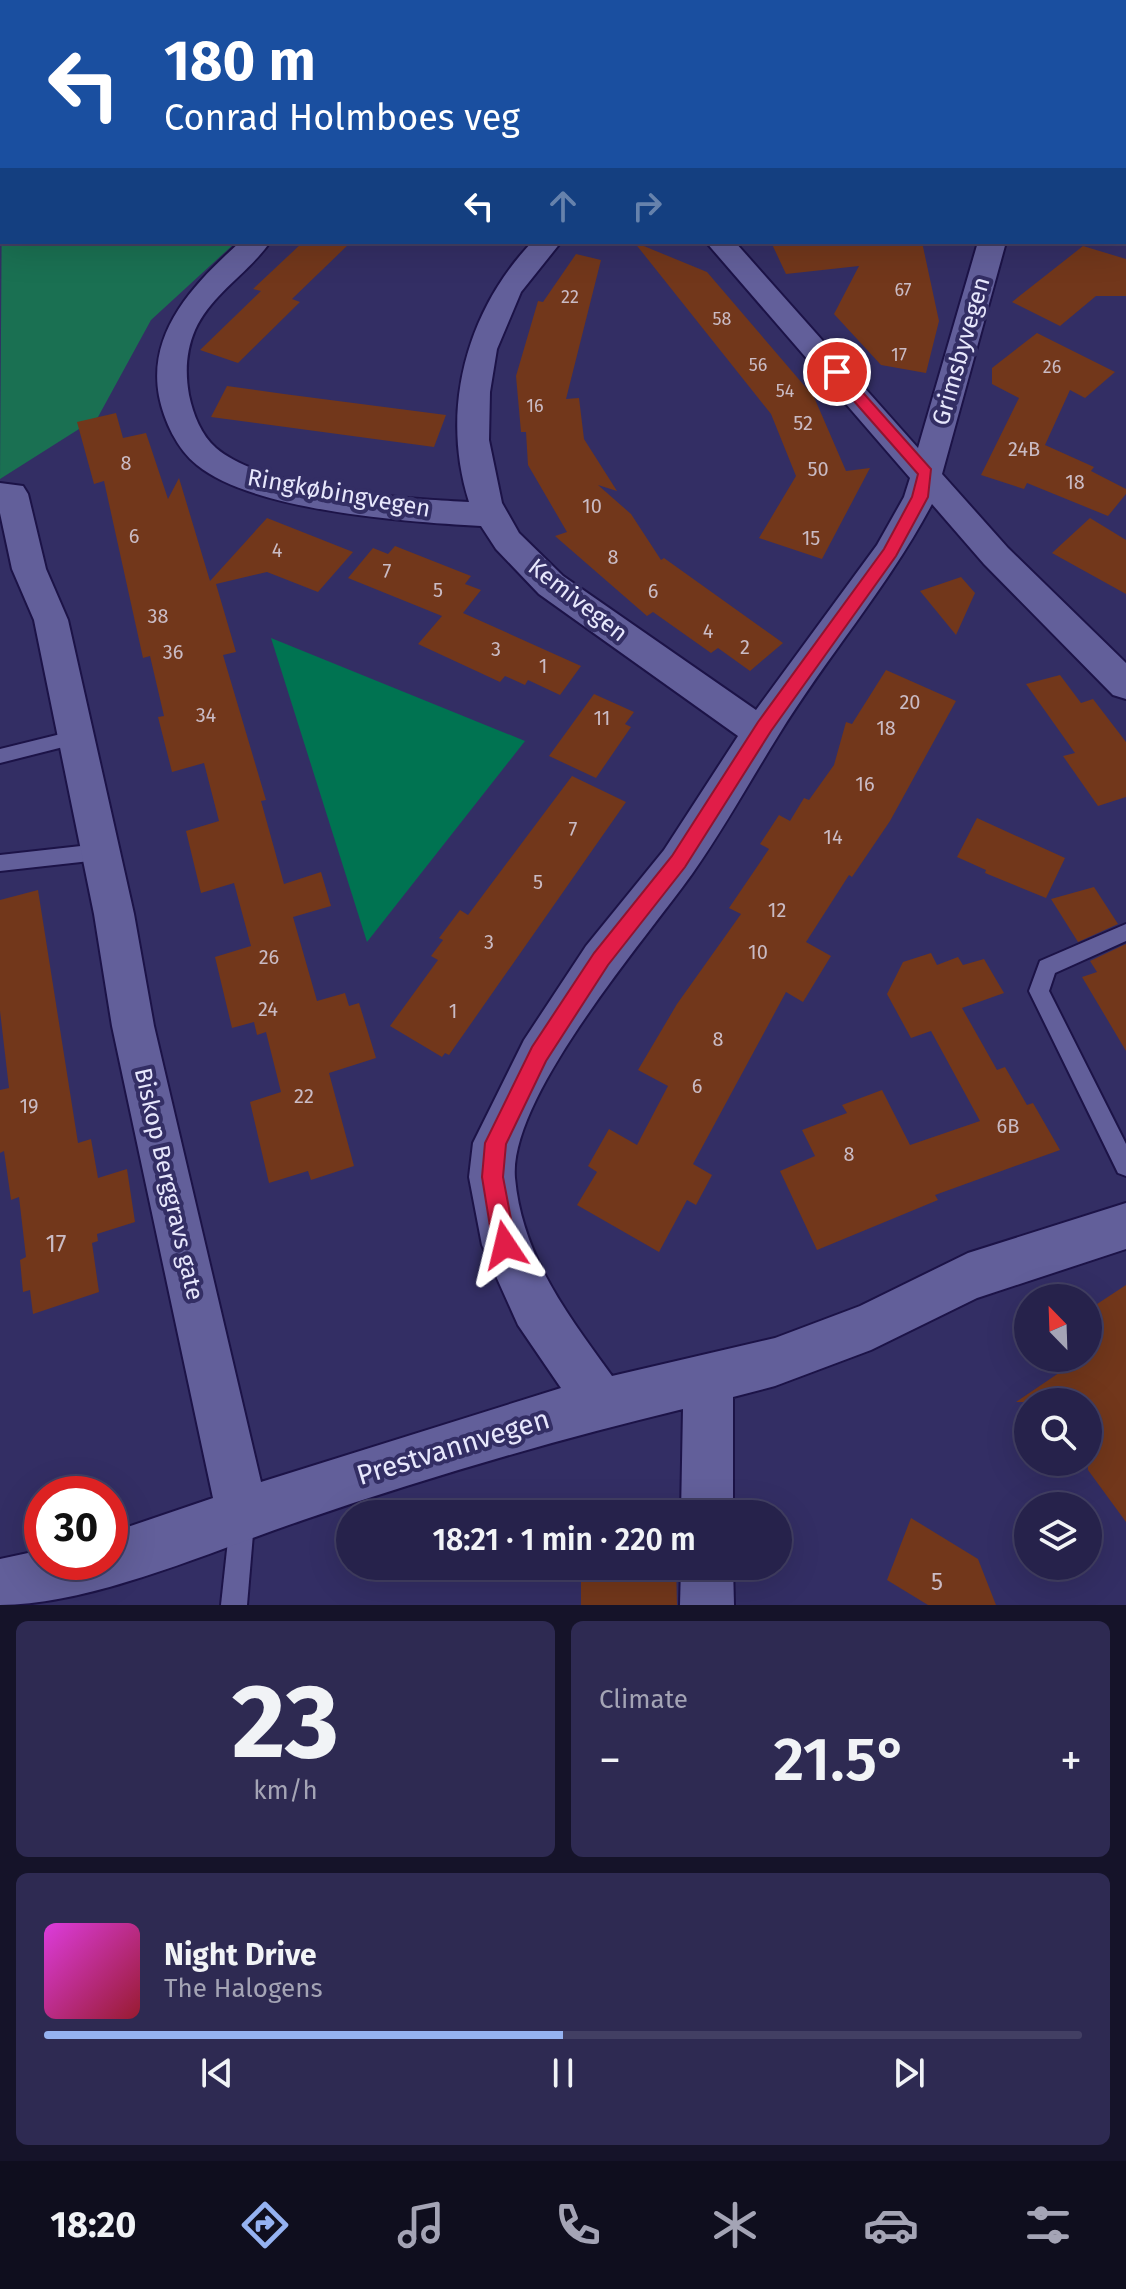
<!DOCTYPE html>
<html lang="en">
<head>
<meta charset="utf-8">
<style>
  :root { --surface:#26224b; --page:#2e2a52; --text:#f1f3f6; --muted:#a4a4b5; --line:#423f63; --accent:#95b2f1 }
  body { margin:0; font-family:"Fira Sans",sans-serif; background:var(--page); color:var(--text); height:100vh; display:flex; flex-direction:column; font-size:30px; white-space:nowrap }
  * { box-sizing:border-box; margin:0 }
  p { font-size:26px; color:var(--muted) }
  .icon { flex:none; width:44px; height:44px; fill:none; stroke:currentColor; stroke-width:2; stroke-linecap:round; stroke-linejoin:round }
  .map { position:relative; height:1605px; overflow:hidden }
  .drawer { display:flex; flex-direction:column; gap:16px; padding:16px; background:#151329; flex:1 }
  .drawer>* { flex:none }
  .hud { position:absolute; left:0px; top:0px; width:1126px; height:244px; box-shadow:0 8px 32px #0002,0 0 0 2px var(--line); background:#1a4fa0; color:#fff; overflow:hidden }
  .needle { width:52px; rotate:337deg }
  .controls { position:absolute; left:1014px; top:1284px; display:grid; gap:16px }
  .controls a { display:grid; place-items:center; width:88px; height:88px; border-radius:50%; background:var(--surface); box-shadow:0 8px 32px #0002,0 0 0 2px var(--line); font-size:40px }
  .speed { position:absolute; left:24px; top:1476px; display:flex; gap:16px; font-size:40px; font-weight:700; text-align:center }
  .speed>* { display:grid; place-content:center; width:104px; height:104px; border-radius:50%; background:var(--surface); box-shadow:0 8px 32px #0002,0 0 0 2px var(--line); line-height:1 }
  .speed .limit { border:12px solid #d22; background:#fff; color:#111 }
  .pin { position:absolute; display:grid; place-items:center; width:68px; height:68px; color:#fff; margin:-34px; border:4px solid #fff; border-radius:50%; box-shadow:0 2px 8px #0007 }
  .me { position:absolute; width:88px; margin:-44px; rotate:350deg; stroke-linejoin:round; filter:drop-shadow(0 0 6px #0008) }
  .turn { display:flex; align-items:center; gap:28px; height:168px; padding:0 32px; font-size:36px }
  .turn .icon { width:104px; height:104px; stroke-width:2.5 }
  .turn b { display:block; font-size:56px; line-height:68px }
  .lanes { display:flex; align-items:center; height:76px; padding:0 32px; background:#0003; justify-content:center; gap:40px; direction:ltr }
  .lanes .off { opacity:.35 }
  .big { font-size:60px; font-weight:600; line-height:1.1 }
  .drawer .card { flex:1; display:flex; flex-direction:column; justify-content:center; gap:12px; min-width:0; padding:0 28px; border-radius:12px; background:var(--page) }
  .drawer .dial { align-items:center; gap:0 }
  .dial b { font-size:104px; line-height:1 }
  .song { display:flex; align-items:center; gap:24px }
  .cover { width:96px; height:96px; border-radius:12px; background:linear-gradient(135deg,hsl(300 70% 55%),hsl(350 70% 35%)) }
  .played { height:8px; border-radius:4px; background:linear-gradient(90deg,var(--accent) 50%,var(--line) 50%) }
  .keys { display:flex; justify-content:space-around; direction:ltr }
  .heat { display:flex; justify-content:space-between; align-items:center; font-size:44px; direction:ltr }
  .drawer .tiles { flex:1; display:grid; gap:16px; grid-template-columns:1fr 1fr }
  .card:last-child { grid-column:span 2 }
  .trip { position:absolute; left:336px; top:1500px; width:456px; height:80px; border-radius:40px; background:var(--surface); box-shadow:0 8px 32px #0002,0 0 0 2px var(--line); font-weight:600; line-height:80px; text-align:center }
  .tab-bar { display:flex; height:128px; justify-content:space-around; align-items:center; background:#0f0e1e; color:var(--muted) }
  .tab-bar .icon { width:56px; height:56px }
  .tab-bar .active { color:var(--accent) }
  .tab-bar b { font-size:36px; color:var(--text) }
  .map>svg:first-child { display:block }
  .green { fill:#007351 }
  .forest { fill:#1a7052 }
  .building { fill:#72371b }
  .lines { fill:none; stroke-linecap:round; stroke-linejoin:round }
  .lane-casing { stroke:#1c1347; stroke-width:4 }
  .street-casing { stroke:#1c1347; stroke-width:4 }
  .lane { fill:#625f9a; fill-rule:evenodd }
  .street { fill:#625f9a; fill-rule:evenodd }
  .route { fill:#e11d48; stroke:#92132f; stroke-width:2 }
  .labels { text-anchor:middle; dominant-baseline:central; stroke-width:8; stroke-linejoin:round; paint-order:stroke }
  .far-number-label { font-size:18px; fill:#cabbc4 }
  .number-label { font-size:20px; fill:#cabbc4 }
  .street-label { font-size:24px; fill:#e7e7fc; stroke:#332e64 }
  .near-number-label { font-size:24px; fill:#cabbc4 }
  .near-street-label { font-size:28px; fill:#e7e7fc; stroke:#332e64 }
</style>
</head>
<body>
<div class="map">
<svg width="1126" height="1605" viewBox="0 0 1126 1605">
  <rect width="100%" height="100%" fill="#332e64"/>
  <path class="green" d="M271 638 525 741 367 942Z"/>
  <g class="forest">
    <path d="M0 0H401L413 2H2V27Z"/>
    <path d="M2 180V242H236L151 320 98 417 0 479Z"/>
  </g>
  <g class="building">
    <path d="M303 242H351L292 299 300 302 238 363 200 350 261 291 253 289Z"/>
    <path d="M634 242 707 272 814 397 846 471 870 468 822 559 759 538 796 476 771 414Z"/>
    <path d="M771 242H922L939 321 926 373 881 365 834 314 859 266 786 274Z"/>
    <path d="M1083 246 1126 259V296H1096L1060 326 1012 302Z"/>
    <path d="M576 254 601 260 566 399 579 398 584 439 617 491 598 485 631 514 661 560 664 558 783 643 750 671 718 648 711 653 653 612 647 616 555 536 567 532 528 465 526 432H521L516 376 538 301 543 302Z"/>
    <path d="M1037 333 1115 372 1085 398 1070 390 1045 445 1094 467 1091 471 1126 489V494L1108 516 1027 483 1024 489 981 475 1019 398 992 384V368Z"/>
    <path d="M227 386 284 394 446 415 434 447 211 417Z"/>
    <path d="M116 413 123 438 146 433 168 499 179 478 210 581 267 518 353 552 318 592 267 572 216 584 236 652 223 655 266 800 261 801 284 884 321 872 331 906 293 917 317 1001 345 993 349 1006 359 1003 376 1058 329 1073 354 1166 311 1180 308 1171 269 1183 250 1102 281 1092 266 1032 257 1035 254 1022 232 1028 215 957 251 946 234 883 201 893 186 831 219 821 204 763 172 772 158 717 164 716 150 656 143 658 104 481 94 484 77 422Z"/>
    <path d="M1090 518 1126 540V594L1052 553Z"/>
    <path d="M395 546 471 576 465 584 481 590 463 613 581 666 560 695 528 680 525 685 505 676 500 682 418 644 442 616 348 578 373 548 388 554Z"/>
    <path d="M961 577 975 593 956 635 920 591Z"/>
    <path d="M886 670 956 701 890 821 852 877 849 875 806 942 831 956 803 1002 786 992 693 1164 712 1175 696 1205 687 1200 659 1252 577 1205 597 1172 588 1166 609 1129 637 1145 668 1086 638 1070 677 1004 741 914 729 908 769 849 760 844 779 815 790 821 804 798 809 800 834 765 846 722 852 724Z"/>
    <path d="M1060 675 1081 703 1093 699 1126 742V797L1098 806 1063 756 1075 753 1026 684Z"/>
    <path d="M594 694 634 712 625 724 631 727 596 778 549 756Z"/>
    <path d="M572 776 626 802 449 1055 445 1053 442 1057 390 1026 438 960 431 956 443 940 439 938 460 910 468 915Z"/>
    <path d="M977 818 1065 858 1046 898 985 873 986 870 957 857Z"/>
    <path d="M1094 887 1118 924 1078 942 1051 899Z"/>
    <path d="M38 890 78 1143 91 1139 98 1178 127 1169 135 1222 97 1234 98 1241 92 1243 99 1292 33 1314 30 1290 23 1292 20 1260 26 1257 19 1197 11 1200 4 1151 0 1153V1090L9 1088 0 1011V900Z"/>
    <path d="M1126 944V1051L1082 977 1097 972 1090 961Z"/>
    <path d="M931 953 937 965 958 957 963 965 984 959 1004 993 962 1008 997 1070 1005 1067 1027 1105 1033 1103 1060 1150 935 1195 938 1200 817 1250 780 1171 815 1156 802 1130 847 1113 842 1105 882 1090 910 1145 980 1121 931 1031 911 1038 887 994 903 962Z"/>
    <path d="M1126 1285V1522L1088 1470V1402H1016L1081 1358H1088V1310Z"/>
    <rect x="580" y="1509" width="94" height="5"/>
    <path d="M911 1518 978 1559 996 1605H928L887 1580Z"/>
    <path d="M581 1566H676L677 1605H581Z"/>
  </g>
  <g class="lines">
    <g class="lane-casing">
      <g id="lane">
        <path d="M233 0H244L245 2H234Z"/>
        <path d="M790 0H805L806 2H791Z"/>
        <rect x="1124" y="149" width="2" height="8"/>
        <path d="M77 730 83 732 86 737 83 742 0 763V749Z"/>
        <path d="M99 844 106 847 108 852 106 857 99 860 0 871V855Z"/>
        <path d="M1126 924V941L1055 973 1049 991 1126 1144V1176L1118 1173 1029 991 1040 961Z"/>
        <path d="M242 1510 251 1513 254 1522 247 1605H221L230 1522 233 1513Z"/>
      </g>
    </g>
    <g class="street-casing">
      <g id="street">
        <path d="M481 0H505L506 2H482Z"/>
        <rect x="1073" y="0" width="22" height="2"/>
        <path d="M240 242H270C248 274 212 293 195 330 186 351 185 372 189 395 193 414 201 435 216 448 265 490 406 499 469 502 440 410 466 312 532 242H561L521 292 497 349 490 392 489 440 502 503 519 533 563 576 756 710 877 545 904 497 910 478 706 242H735L918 448 978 242H1006L942 474 1008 548 1126 663V699L1113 695 984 564 932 504C888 587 827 656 778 736 750 781 723 830 692 874 645 940 508 1098 515 1178 522 1256 568 1315 612 1376L775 1338 860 1306 968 1253 1126 1203V1249L977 1298 871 1350 775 1386 733 1397V1514H681L683 1409C555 1440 429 1477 303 1520 215 1550 92 1605 0 1605V1559L42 1550V1562H110V1533L213 1498 112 1026 94 914 34 620 12 569 0 513V483L23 486 28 494 46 569 68 620 134 914 154 1026 261 1482 561 1388 518 1325 482 1245 469 1177 473 1143 524 1040 586 946 664 850 738 736 539 594 496 549 481 526C408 522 253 511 197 465 177 449 164 421 159 396 147 331 195 283 240 242Z"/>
        <path d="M681 1566H733L734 1605H680Z"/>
      </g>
    </g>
    <use href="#lane" class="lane"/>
    <use href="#street" class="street"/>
  </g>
  <path class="route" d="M832 369H842L931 469 928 497 896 556 771 731 685 867 608 965 546 1061 506 1144 503 1177 516 1245 512 1253 505 1257 497 1253 493 1245 482 1177 485 1143 532 1047 594 953 672 856 758 722 884 549 912 497 918 474 832 376Z"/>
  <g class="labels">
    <g class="far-number-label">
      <text x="903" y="290">67</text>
      <text x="570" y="297">22</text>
      <text x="722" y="319">58</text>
      <text x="899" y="355">17</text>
      <text x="758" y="365">56</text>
      <text x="1052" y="367">26</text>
      <text x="785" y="391">54</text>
      <text x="535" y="406">16</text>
    </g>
    <g class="number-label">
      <text x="803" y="423">52</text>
      <text x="1024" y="449">24B</text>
      <text x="126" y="463">8</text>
      <text x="818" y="469">50</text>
      <text x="1075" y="482">18</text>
      <text x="592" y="506">10</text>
      <text x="134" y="536">6</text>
      <text x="811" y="538">15</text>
      <text x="277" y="550">4</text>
      <text x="613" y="557">8</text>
      <text x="387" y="571">7</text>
      <text x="438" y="590">5</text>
      <text x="653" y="591">6</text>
      <text x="158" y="616">38</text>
      <text x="708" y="631">4</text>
      <text x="745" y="647">2</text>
      <text x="496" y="649">3</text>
      <text x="173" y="652">36</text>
      <text x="543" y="666">1</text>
      <text x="910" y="702">20</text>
      <text x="206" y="715">34</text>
      <text x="602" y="718">11</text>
      <text x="886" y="728">18</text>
      <text x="865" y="784">16</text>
      <text x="573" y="829">7</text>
      <text x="833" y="837">14</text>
      <text x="538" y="882">5</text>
      <text x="777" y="910">12</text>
      <text x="489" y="942">3</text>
      <text x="758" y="952">10</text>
      <text x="269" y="957">26</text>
      <text x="268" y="1009">24</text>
      <text x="453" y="1011">1</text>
      <text x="718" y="1039">8</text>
      <text x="697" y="1086">6</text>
      <text x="304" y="1096">22</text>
      <text x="29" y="1106">19</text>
      <text x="1008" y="1126">6B</text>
      <text x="849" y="1154">8</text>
    </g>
    <g class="street-label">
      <text transform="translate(961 351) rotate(-74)">Grimsbyvegen</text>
      <text transform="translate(339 493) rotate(10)">Ringkøbingvegen</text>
      <text transform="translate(578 600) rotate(38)">Kemivegen</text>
      <text transform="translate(169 1184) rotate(77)">Biskop Berggravs gate</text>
    </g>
    <g class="near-number-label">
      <text x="56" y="1244">17</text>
      <text x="937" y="1582">5</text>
    </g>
    <g class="near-street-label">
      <text transform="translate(453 1447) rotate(-17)">Prestvannvegen</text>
    </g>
  </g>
</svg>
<div class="controls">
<a><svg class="needle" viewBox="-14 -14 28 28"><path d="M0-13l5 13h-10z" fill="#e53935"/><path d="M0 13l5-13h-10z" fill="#a4a4b5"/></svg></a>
<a><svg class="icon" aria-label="search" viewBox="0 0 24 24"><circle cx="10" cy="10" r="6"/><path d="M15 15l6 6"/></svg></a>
<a><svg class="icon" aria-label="layers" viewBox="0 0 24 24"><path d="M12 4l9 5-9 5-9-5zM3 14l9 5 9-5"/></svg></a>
</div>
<div class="speed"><div class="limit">30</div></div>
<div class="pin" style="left:837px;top:372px;background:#d93025"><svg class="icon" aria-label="arrive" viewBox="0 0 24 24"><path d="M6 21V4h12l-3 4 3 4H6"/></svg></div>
<svg class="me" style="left:505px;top:1245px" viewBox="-20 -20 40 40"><path d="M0-17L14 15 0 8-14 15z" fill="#e11d48" stroke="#fff" stroke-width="4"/></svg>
<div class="trip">18:21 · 1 min · 220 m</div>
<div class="hud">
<div class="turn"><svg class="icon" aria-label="left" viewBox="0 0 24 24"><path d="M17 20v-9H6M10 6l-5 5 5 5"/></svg><div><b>180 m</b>Conrad Holmboes veg</div></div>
<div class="lanes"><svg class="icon" aria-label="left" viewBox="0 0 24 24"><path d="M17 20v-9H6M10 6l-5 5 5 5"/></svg><svg class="icon off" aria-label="ahead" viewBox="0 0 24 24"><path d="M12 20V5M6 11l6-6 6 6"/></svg><svg class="icon off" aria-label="right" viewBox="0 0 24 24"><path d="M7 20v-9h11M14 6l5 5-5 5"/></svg></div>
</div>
</div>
<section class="drawer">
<div class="tiles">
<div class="card dial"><b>23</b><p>km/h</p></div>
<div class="card"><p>Climate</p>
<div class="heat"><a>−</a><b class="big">21.5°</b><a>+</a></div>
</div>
<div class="card">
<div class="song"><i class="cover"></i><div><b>Night Drive</b><p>The Halogens</p></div></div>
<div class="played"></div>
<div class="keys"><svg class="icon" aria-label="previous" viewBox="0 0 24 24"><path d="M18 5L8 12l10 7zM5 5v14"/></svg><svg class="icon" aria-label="pause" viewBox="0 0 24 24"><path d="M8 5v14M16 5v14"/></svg><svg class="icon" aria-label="next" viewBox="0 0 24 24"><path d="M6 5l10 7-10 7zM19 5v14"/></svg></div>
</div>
</div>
</section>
<nav class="tab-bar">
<b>18:20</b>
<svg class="icon active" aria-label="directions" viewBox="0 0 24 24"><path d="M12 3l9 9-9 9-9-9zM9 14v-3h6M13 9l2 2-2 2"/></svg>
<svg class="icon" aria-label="music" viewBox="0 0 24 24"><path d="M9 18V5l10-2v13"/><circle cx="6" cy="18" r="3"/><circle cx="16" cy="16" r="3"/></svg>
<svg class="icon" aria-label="phone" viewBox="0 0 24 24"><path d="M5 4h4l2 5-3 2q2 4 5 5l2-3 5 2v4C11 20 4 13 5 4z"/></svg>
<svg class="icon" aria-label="climate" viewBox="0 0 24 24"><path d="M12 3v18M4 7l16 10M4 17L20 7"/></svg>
<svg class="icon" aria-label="car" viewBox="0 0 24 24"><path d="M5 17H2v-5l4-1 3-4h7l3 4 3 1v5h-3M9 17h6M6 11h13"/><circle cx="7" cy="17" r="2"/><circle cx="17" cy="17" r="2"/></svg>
<svg class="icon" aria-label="filters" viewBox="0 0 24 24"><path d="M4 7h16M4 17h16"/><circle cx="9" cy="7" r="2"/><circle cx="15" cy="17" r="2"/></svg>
</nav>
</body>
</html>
